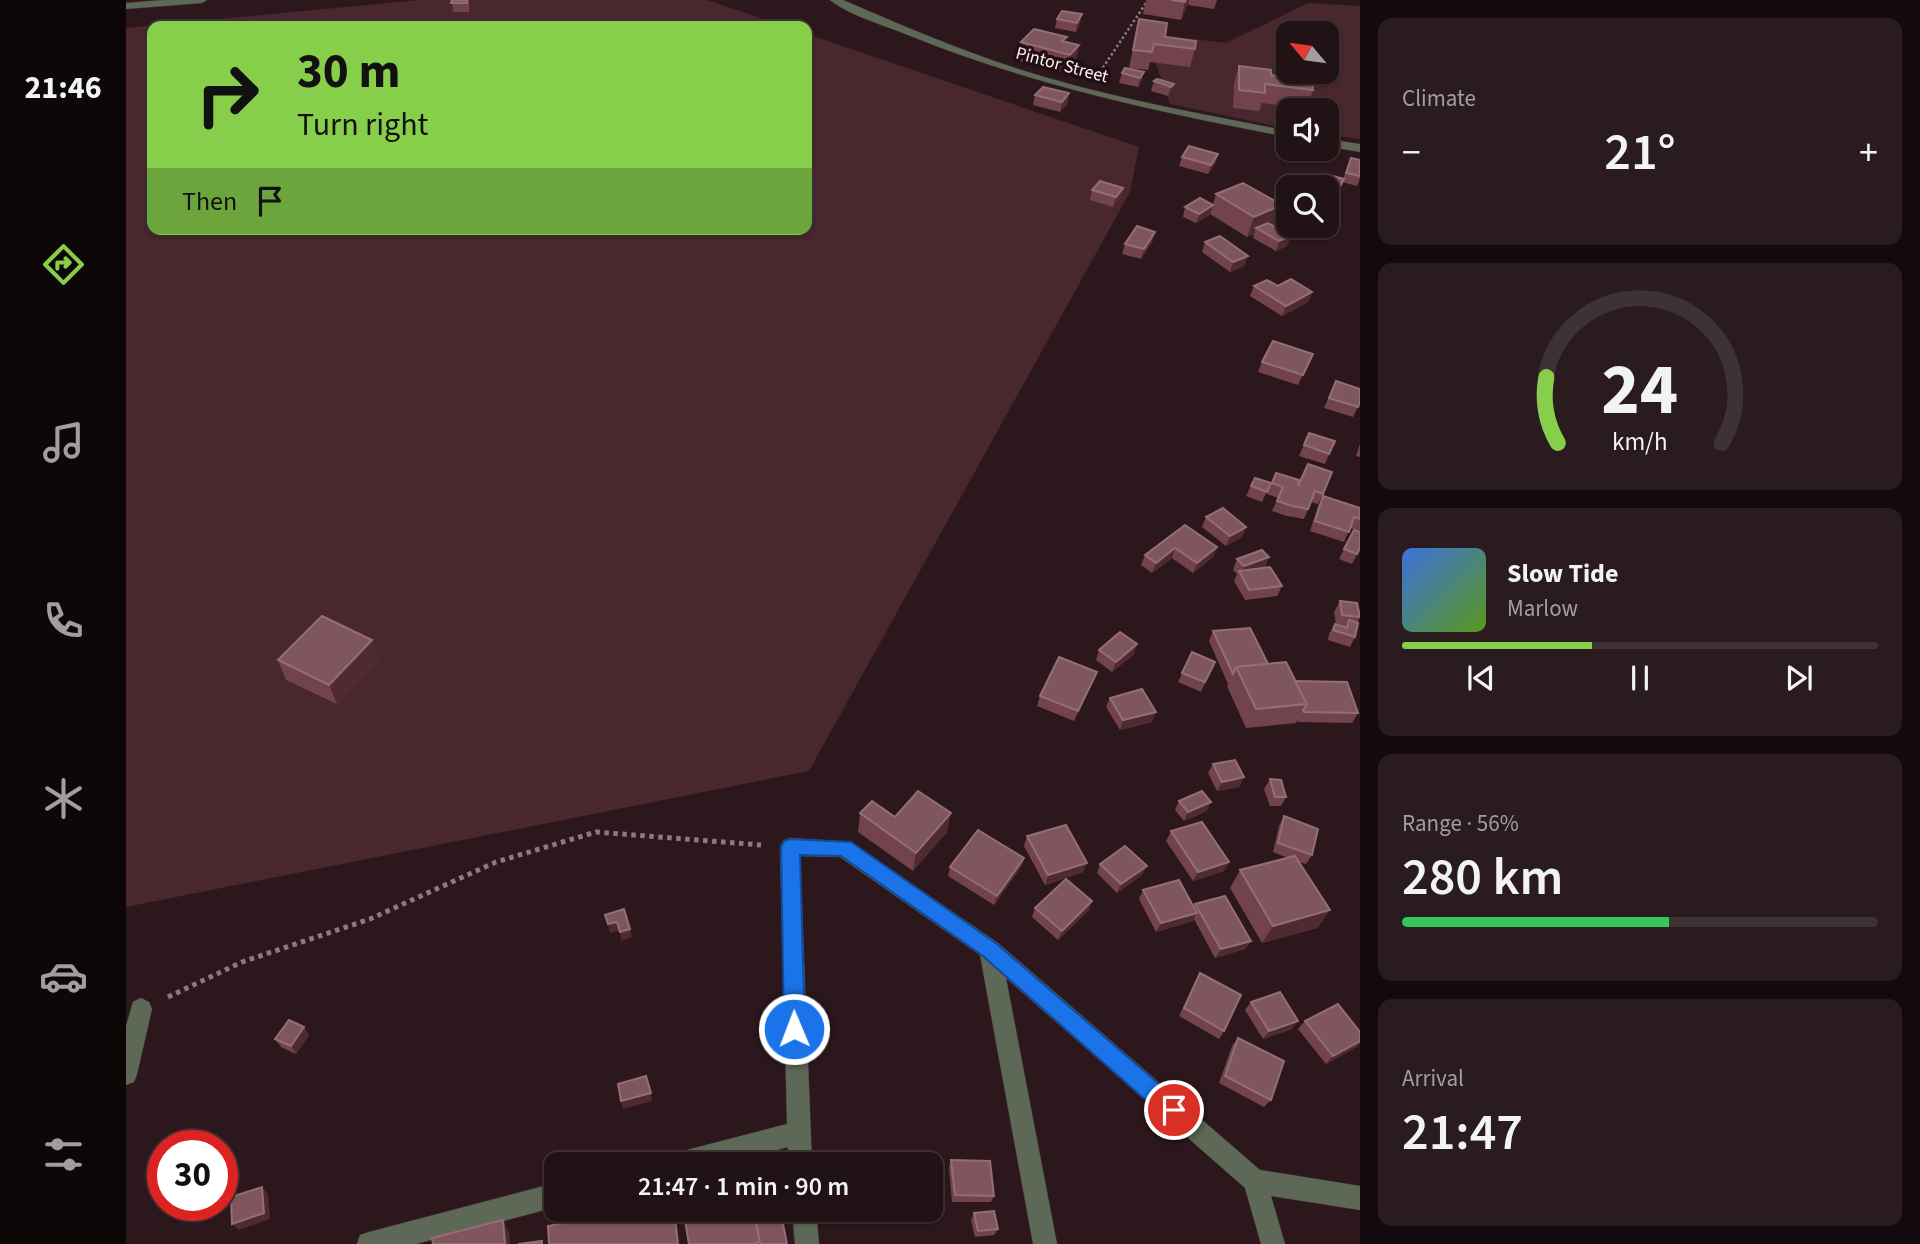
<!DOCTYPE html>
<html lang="en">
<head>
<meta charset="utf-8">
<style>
  :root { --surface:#211215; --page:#291b1e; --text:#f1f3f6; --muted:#a29ea0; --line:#3e3234; --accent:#87cf4b }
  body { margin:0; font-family:"Source Sans 3",sans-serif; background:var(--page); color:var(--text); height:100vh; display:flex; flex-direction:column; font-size:26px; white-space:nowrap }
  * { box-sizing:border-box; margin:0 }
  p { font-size:23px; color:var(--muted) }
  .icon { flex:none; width:38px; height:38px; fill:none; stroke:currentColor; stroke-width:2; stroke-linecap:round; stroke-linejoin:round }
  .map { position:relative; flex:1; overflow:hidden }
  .panel { display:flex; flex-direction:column; gap:18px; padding:18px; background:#120a0c; width:560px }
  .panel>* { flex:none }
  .top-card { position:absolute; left:21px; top:21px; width:665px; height:214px; border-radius:14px; box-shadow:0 2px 5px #0004,0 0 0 2px var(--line); background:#87cf4b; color:#111; overflow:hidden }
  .needle { width:46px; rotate:299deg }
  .controls { position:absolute; left:1150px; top:21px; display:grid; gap:14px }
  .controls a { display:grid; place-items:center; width:63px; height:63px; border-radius:14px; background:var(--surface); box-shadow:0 2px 5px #0004,0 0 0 2px var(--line); font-size:35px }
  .speed { position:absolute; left:21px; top:1130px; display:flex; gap:14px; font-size:35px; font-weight:700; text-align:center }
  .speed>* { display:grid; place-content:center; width:91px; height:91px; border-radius:50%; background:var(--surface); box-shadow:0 2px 5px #0004,0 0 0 2px var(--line); line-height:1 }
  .speed .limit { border:10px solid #d22; background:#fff; color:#111 }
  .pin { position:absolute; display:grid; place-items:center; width:60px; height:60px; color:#fff; margin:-30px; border:4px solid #fff; border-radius:50%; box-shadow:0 2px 7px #0007 }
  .me { position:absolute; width:77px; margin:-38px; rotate:359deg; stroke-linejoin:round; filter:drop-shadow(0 0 5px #0008) }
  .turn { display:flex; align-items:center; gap:24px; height:147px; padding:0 35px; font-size:32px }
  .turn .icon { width:91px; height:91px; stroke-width:2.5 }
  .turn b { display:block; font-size:49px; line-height:60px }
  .then { display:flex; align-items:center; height:66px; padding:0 35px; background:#0003; gap:14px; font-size:26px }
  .big { font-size:52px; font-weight:600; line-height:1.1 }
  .panel .tile { flex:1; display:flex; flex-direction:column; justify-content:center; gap:10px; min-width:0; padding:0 24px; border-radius:14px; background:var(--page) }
  .panel .dial { align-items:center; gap:0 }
  .dial svg { height:182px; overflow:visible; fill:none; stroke:var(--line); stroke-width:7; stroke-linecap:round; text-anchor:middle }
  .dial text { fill:var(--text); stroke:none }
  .song { display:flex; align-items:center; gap:21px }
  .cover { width:84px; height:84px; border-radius:10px; background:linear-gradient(135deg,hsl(220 70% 55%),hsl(90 70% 35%)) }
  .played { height:7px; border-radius:4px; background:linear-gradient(90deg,var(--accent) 40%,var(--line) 40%) }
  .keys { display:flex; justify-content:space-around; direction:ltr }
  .heat { display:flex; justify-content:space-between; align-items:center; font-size:38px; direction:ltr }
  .charge { height:10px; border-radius:5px; background:linear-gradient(90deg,#34c759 56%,var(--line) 0) }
  .trip { position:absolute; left:418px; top:1152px; width:399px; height:70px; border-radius:14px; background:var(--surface); box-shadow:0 2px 5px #0004,0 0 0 2px var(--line); font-weight:600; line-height:70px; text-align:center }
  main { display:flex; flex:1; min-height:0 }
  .menu { display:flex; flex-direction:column; width:126px; justify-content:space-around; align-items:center; background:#0d0708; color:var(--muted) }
  .menu .icon { width:49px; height:49px }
  .menu .selected { color:var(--accent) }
  .menu b { font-size:32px; color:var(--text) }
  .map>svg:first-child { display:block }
  .green { fill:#48272e; fill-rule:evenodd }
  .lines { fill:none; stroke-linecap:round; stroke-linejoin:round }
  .minor-casing { stroke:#453236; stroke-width:1 }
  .path-far1 { stroke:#8b7b7e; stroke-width:2.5; stroke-dasharray:2.5 2.5; stroke-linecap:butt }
  .path { stroke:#8b7b7e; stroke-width:5; stroke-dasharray:4.5 4.5; stroke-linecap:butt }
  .minor { fill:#5d6856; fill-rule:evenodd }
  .wall { fill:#72434d }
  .shaded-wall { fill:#4f2a32 }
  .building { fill:#80565e; stroke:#946e76; stroke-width:2 }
  .route { fill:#1a73e8; stroke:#114b97; stroke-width:2 }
  .labels { text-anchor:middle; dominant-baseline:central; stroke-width:7; stroke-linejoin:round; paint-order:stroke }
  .far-street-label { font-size:18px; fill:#fdf2f3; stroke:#220f13 }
</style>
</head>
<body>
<main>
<nav class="menu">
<b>21:46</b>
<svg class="icon selected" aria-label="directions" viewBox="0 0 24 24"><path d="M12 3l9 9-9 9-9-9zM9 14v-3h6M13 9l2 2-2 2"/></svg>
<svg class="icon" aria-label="music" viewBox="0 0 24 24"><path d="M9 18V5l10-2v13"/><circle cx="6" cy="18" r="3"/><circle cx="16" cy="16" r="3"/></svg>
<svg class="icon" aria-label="phone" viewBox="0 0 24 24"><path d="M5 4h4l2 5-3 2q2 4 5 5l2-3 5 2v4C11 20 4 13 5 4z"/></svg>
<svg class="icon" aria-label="climate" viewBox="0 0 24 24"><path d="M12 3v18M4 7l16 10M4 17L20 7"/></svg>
<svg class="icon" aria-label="car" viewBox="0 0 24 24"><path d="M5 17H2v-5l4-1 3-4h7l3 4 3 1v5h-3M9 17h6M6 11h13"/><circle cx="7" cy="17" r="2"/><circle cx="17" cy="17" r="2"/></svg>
<svg class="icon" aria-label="filters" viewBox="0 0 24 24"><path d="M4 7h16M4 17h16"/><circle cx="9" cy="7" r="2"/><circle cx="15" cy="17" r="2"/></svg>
</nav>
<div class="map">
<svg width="1234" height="1244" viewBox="0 0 1234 1244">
  <rect width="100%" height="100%" fill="#2c181c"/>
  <g class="green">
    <path d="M293 0H581L658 26H26V229H681V34L1013 147 1004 192 683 771 0 907V28Z"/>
    <path d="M1182 3 1234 6V139L1201 135 1200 110H1162V129L1044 104 1019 33 1100 43ZM1162 33H1200V72H1162Z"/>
  </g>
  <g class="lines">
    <g class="minor-casing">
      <g id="minor">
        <path d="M38 0H81L76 3 0 9V3Z"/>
        <path d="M704 0H717C784 29 852 58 922 78 1001 101 1082 115 1162 131V137C1032 112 905 85 782 35 758 25 724 16 704 0Z"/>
        <path d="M1200 139 1234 144V152L1200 146Z"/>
        <path d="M664 838 725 842 872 943 1134 1170 1234 1186V1210L1145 1196 1159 1244H1135L1119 1188 880 978 931 1244H907L854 955 714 857 674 856 686 1164H662V1147L599 1164H541L545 1156 553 1152 661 1124 654 847 657 841Z"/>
        <path d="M15 998 23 1002 26 1009 11 1074 8 1082 0 1085V1026L7 1002Z"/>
        <path d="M430 1183V1207L290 1244H231L234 1235 243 1232Z"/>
        <path d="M666 1209H690L693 1244H669Z"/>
      </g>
    </g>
    <path class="path-far1" d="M974 72 1022 0"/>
    <path class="path" d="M42 997 116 962 244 919 370 862 470 832 635 845"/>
    <use href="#minor" class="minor"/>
  </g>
  <g class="wall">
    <path d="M326 0H343V12H327Z"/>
    <path d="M1020 0H1063L1055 20 1017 14Z"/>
    <path d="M1063 0H1091L1088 9 1062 5Z"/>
    <path d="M931 19 954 23 950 32 929 28Z"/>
    <path d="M1013 19 1039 37 1069 49 1064 67 1024 62 1022 70 1003 68Z"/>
    <path d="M895 42H940L950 64 941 73 892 61Z"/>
    <path d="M1113 66 1145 75 1187 90 1181 109 1136 103 1133 111 1107 108 1108 84Z"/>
    <path d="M1018 72 1015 82 1012 87 993 83 996 73Z"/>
    <path d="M1028 81 1048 84 1045 93 1042 96 1025 91Z"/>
    <path d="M909 95 942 103 934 112 907 105Z"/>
    <path d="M1092 154 1089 164 1082 174 1053 166 1056 157Z"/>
    <path d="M1225 158 1234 160V178L1231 186 1216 182 1211 195 1200 192V187H1194L1199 174 1217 179Z"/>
    <path d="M997 188 994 198 987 207 964 200 966 190Z"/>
    <path d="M1090 194 1156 205 1149 225 1147 226 1161 246 1150 251 1127 238 1128 234 1121 237 1084 214 1070 223 1057 217 1059 207 1087 204Z"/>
    <path d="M1029 232 1026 242 1015 259 996 254 999 244Z"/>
    <path d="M1079 242 1118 266 1104 272 1076 252Z"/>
    <path d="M1128 286H1152L1186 292 1182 302 1156 316 1124 296Z"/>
    <path d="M1187 354 1172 385 1132 372 1136 362Z"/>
    <path d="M1210 381 1234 402 1227 417 1198 408Z"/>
    <path d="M1183 433 1203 454 1199 464 1173 456Z"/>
    <path d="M1234 444V457L1230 456Z"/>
    <path d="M1150 473 1172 485 1197 494 1192 504 1185 502 1178 519 1161 516 1146 511 1152 498 1141 494Z"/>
    <path d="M1145 483 1136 502 1120 496 1125 486Z"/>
    <path d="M1197 496 1234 508V531L1224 528 1218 542 1184 531 1192 506Z"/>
    <path d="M1080 517 1120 527 1116 537 1100 546 1076 527Z"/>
    <path d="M1059 525 1091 547 1087 557 1067 573 1046 558 1026 573 1015 565 1019 555Z"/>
    <path d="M1228 530 1234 548 1226 564 1213 559Z"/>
    <path d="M1143 557 1139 567 1156 586 1151 596 1119 600 1108 581 1111 574 1107 570 1111 559Z"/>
    <path d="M1214 601 1234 617 1231 623 1229 637 1224 647 1202 640 1203 634 1209 624H1210L1208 612Z"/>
    <path d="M1087 631 1169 681 1232 713 1226 723 1172 722V720L1170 723 1120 728 1101 686 1102 684 1083 641Z"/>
    <path d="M246 640 253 660 211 704 160 680 152 660Z"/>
    <path d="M973 650 1008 654 986 672 970 660Z"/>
    <path d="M1066 652 1089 662 1075 692 1052 682Z"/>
    <path d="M967 682 948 721 911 706 914 696Z"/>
    <path d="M984 698 1026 722 994 730 980 707Z"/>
    <path d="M1087 764 1118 777 1113 787 1091 791 1082 773Z"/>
    <path d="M1144 779 1160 797 1155 806H1144L1138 789Z"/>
    <path d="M1053 801 1081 811 1058 821 1049 810Z"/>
    <path d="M734 813 821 832 787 871 732 832Z"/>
    <path d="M1158 816 1186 855 1180 864 1173 862 1204 910 1191 928 1136 943 1104 888 1114 870 1162 858 1147 852 1153 826Z"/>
    <path d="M1045 831 1103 862 1098 871 1067 881 1040 841Z"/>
    <path d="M901 836 957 872 919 885 898 846Z"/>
    <path d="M898 858 895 867 868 905 822 876 824 867Z"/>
    <path d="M974 864 1016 875 991 893 971 873Z"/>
    <path d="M1017 890 1068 906 1069 904 1125 941 1119 949 1089 958 1068 919 1067 921 1030 932 1013 899Z"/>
    <path d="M909 908 963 910 932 940 906 917Z"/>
    <path d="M1074 973 1098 1031 1093 1039 1053 1016Z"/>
    <path d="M1125 1002 1166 1029 1137 1039 1119 1010Z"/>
    <path d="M1179 1021 1232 1046 1200 1064 1172 1029Z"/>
    <path d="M178 1027 183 1035 170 1054 155 1047 149 1039Z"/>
    <path d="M1112 1038 1145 1100 1138 1107 1093 1083 1106 1046Z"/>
    <path d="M825 1160 868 1196 865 1202H826L823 1167Z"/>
    <path d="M848 1213 872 1229 868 1235 849 1237 845 1220Z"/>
  </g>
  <g class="shaded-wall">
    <path d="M1060 0H1063L1055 20 1059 2Z"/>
    <path d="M956 14 954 23 950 32 951 23Z"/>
    <path d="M953 45 950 64 941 73 944 55Z"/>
    <path d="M1018 72 1015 82 1012 87 1014 78Z"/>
    <path d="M1048 84 1045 93 1042 96 1045 87Z"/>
    <path d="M943 93 942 103 934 112 936 102Z"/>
    <path d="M1092 154 1089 164 1082 174 1085 165Z"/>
    <path d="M997 188 994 198 987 207 990 197Z"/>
    <path d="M1087 205 1084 215 1070 223 1073 214Z"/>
    <path d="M1156 205 1149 225 1135 231 1130 228 1128 234 1121 237 1128 217Z"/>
    <path d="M1029 232 1026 242 1015 259 1018 249Z"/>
    <path d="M1165 236 1161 246 1150 251 1153 241Z"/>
    <path d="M1122 256 1118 266 1104 272 1107 262Z"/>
    <path d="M1186 292 1182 302 1156 316 1160 306Z"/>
    <path d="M1120 527 1116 537 1100 546 1104 536Z"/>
    <path d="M1091 547 1087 557 1067 573 1071 563Z"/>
    <path d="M1049 548 1046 558 1026 573 1030 563Z"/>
    <path d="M1143 557 1139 568 1115 575 1118 566Z"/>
    <path d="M246 640 253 660 211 704 203 685Z"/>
    <path d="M1011 644 1008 654 986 672 990 662Z"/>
    <path d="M971 672 967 682 948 721 952 711Z"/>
    <path d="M1030 712 1026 722 994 730 997 720Z"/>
    <path d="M1118 777 1113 787 1091 791 1096 782Z"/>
    <path d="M1085 802 1081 811 1058 821 1062 812Z"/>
    <path d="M825 813 821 832 787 871 790 853Z"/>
    <path d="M898 858 895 867 868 905 871 896Z"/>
    <path d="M1103 862 1098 871 1067 881 1072 872Z"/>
    <path d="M961 863 957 872 919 885 922 875Z"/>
    <path d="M1021 866 1016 875 991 893 995 884Z"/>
    <path d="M966 901 963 910 932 940 936 931Z"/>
    <path d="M1204 910 1191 928 1136 943 1147 926Z"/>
    <path d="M1071 913 1067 921 1030 932 1035 923Z"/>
    <path d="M491 922 493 931 484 933 482 924Z"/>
    <path d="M504 929 506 937 495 941 494 932Z"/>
    <path d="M1125 941 1119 949 1089 958 1095 949Z"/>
    <path d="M1172 1021 1166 1029 1137 1039 1143 1031Z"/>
    <path d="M178 1027 183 1035 170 1054 165 1046Z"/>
    <path d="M1234 1041V1044L1232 1046 1200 1064 1207 1056Z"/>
    <path d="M525 1093 526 1101 497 1109 495 1101Z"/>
    <path d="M136 1187 142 1194 144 1219 113 1230 106 1224Z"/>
    <path d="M377 1220 383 1233 384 1244H379Z"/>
  </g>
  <g class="building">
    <path d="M326 0H341V3H325Z"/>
    <path d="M1045 0H1060L1059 2Z"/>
    <path d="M936 11 956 14 951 23 931 19Z"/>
    <path d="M1013 19 1041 23 1039 37 1070 41 1069 49 1028 44 1026 52 1007 50Z"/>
    <path d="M908 29 941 37 936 41 953 45 944 55 895 42Z"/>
    <path d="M1113 66 1145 70V75L1186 80 1187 90 1139 84V93L1113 90Z"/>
    <path d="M999 68 1018 72 1014 78 996 73Z"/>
    <path d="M1031 79 1048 84 1045 87 1028 81Z"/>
    <path d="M917 87 943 93 936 102 909 95Z"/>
    <path d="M1063 146 1092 154 1085 165 1056 157Z"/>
    <path d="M1225 158 1234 160V176L1220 173Z"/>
    <path d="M1199 174 1218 179 1215 185 1196 181Z"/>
    <path d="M974 181 997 188 990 197 966 190Z"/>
    <path d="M1117 183 1156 205 1128 217 1090 194Z"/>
    <path d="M1074 198 1087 205 1073 214 1059 207Z"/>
    <path d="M1142 223 1165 236 1153 241 1130 228Z"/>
    <path d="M1011 226 1029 232 1018 249 999 244Z"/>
    <path d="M1094 236 1122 256 1107 262 1079 242Z"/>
    <path d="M1165 279 1186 292 1160 306 1128 286 1141 280 1152 286Z"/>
    <path d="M1147 341 1187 354 1177 375 1136 362Z"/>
    <path d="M1210 381 1234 389V402L1232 407 1203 398Z"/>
    <path d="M1183 433 1209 441 1203 454 1178 445Z"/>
    <path d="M1182 464 1206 472 1197 494 1189 491 1182 509 1166 506 1151 501 1157 487 1146 483 1150 473 1173 480 1172 486Z"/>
    <path d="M1129 478 1145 483 1141 492 1125 486Z"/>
    <path d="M1197 496 1234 508V519L1228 517 1223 532 1189 521Z"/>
    <path d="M1097 508 1120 527 1104 536 1080 517Z"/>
    <path d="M1059 525 1091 547 1071 563 1049 548 1030 563 1019 555Z"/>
    <path d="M1228 530 1234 532V548L1231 554 1218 549Z"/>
    <path d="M1136 550 1143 557 1118 566 1111 559Z"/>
    <path d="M1144 567 1156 586 1123 590 1113 571Z"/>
    <path d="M1214 601 1231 603 1234 617 1216 615Z"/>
    <path d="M196 616 246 640 203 685 152 660Z"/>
    <path d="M1223 620 1232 623 1229 637 1207 630 1209 624 1221 628Z"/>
    <path d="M1124 628 1142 664 1110 667 1107 674 1087 631Z"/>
    <path d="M994 632 1011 644 990 662 973 650Z"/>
    <path d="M1066 652 1089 662 1079 682 1056 673Z"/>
    <path d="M933 657 971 672 952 711 914 696Z"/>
    <path d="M1160 662 1181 704 1130 709 1110 667Z"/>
    <path d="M1169 681 1221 682 1232 713 1178 712 1177 710 1181 704Z"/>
    <path d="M1016 689 1030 712 997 720 984 698Z"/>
    <path d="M1109 760 1118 777 1096 782 1087 764Z"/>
    <path d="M1144 779 1155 780 1160 797H1149Z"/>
    <path d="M792 791 825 813 790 853 734 813 746 801 769 817Z"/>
    <path d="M1076 791 1085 802 1062 812 1053 801Z"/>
    <path d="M1158 816 1192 829 1186 855 1152 843Z"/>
    <path d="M1076 822 1103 862 1072 872 1045 831Z"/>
    <path d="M940 825 961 863 922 875 901 836Z"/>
    <path d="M852 830 898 858 871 896 824 867Z"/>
    <path d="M999 846 1021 866 995 884 974 864Z"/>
    <path d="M1169 856 1204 910 1147 926 1114 870Z"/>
    <path d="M940 879 966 901 936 931 909 908Z"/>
    <path d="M1053 880 1071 913 1035 923 1017 890Z"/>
    <path d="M1099 896 1125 941 1095 949 1069 904Z"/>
    <path d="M498 909 504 929 494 932 491 922 482 924 479 915Z"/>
    <path d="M1074 973 1115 995 1098 1031 1058 1008Z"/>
    <path d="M1154 992 1172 1021 1143 1031 1125 1002Z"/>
    <path d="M1212 1004 1234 1032V1041L1207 1056 1179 1021Z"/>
    <path d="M163 1020 178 1027 165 1046 149 1039Z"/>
    <path d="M1112 1038 1158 1061 1145 1100 1099 1076Z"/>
    <path d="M520 1076 525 1093 495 1101 492 1084Z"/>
    <path d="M825 1160 864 1161 868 1196 829 1195Z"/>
    <path d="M136 1187 138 1213 106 1224 105 1197Z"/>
    <path d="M511 1209H548L552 1244H423L422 1226Z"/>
    <path d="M557 1209H627L634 1242 627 1244H563Z"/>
    <path d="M868 1211 872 1229 852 1231 848 1213Z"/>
    <path d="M655 1214 661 1244H634L630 1220Z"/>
    <path d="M377 1220 379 1244H307L306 1238Z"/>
    <path d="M416 1241V1244H392Z"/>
  </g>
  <path class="route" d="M664 839 725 842 871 944 1055 1103 1058 1110 1055 1118 1048 1121 1040 1118 857 956 715 856 674 855 679 1029 676 1036 668 1039 661 1036 658 1029 655 847 658 841Z"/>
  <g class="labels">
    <g class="far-street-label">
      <text transform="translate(936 65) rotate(15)">Pintor Street</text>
    </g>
  </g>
</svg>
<div class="controls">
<a><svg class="needle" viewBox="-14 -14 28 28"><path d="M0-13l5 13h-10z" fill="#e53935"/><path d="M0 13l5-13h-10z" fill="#a29ea0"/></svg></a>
<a><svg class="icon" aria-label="sound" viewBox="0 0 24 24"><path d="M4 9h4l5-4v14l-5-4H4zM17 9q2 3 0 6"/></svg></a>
<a><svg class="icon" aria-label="search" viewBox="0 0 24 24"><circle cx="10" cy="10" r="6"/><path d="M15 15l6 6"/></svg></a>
</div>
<div class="speed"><div class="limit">30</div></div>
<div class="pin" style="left:1048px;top:1110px;background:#d93025"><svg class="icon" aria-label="arrive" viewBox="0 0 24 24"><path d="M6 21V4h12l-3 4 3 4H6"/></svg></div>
<svg class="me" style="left:668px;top:1029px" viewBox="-20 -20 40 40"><circle r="17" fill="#1a73e8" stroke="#fff" stroke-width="3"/><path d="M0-11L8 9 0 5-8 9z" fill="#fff"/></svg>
<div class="trip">21:47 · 1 min · 90 m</div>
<div class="top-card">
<div class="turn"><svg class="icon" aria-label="right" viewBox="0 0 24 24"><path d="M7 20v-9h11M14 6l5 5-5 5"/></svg><div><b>30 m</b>Turn right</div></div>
<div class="then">Then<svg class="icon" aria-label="arrive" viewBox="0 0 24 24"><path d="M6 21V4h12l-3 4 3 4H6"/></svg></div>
</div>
</div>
<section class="panel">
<div class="tile"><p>Climate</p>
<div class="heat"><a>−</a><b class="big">21°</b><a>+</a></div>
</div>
<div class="tile dial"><svg viewBox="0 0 100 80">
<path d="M14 69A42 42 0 1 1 86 69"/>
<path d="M14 69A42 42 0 0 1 9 40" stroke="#87cf4b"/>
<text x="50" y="56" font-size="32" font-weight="700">24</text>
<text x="50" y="72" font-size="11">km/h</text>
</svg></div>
<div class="tile">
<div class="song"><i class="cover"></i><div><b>Slow Tide</b><p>Marlow</p></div></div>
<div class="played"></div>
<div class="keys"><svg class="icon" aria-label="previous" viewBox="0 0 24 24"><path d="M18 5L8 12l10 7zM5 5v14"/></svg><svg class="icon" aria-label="pause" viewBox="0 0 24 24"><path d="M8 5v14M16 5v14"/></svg><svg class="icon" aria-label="next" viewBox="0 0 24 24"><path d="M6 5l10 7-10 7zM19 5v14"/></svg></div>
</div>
<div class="tile"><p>Range · 56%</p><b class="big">280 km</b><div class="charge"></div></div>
<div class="tile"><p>Arrival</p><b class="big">21:47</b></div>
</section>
</main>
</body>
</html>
